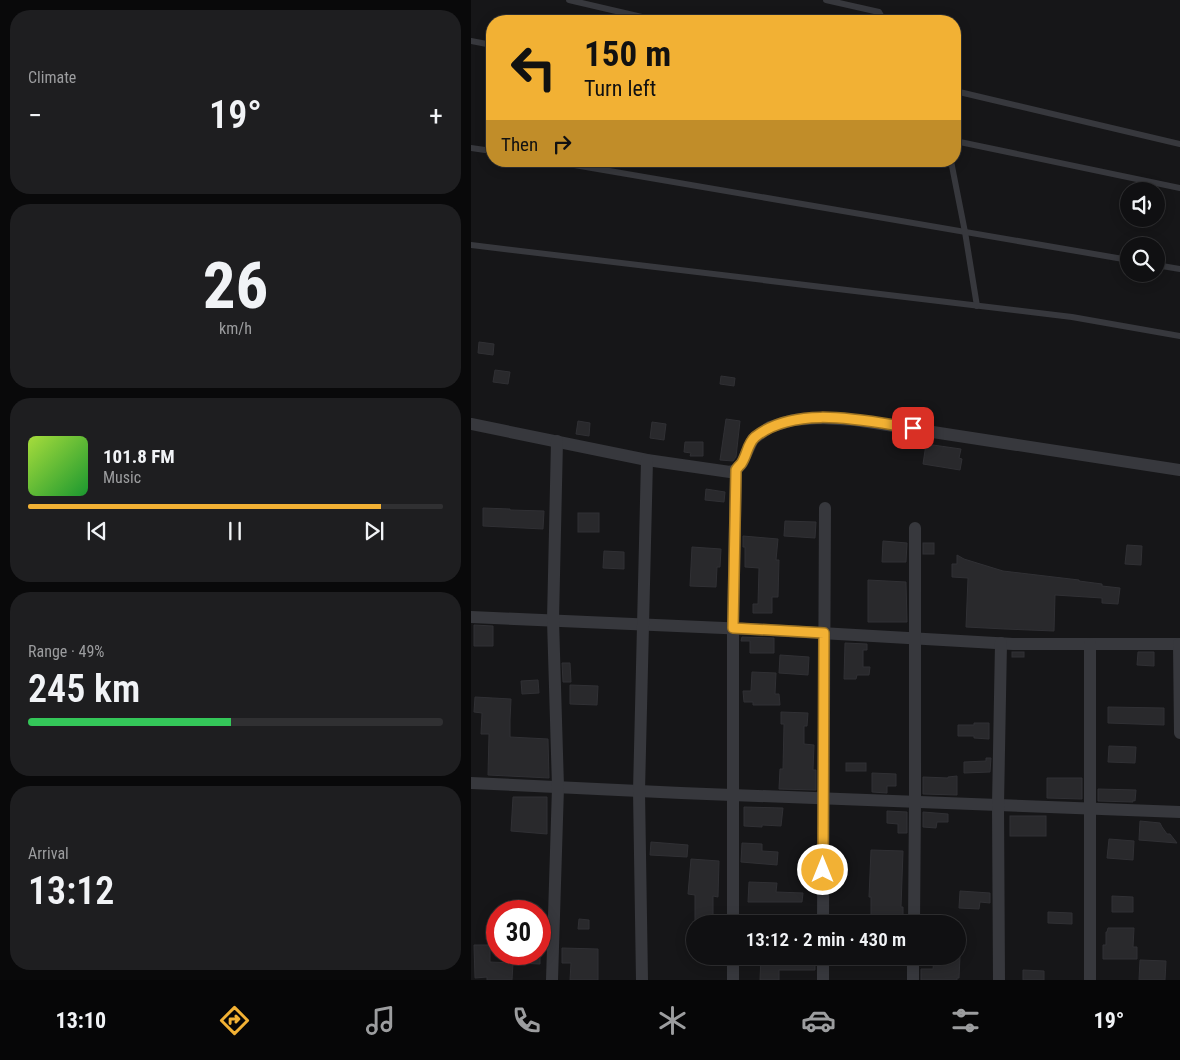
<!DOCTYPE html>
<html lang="en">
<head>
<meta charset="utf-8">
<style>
  :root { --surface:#101012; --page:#1e1e20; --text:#f1f3f6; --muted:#9c9d9f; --line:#303032; --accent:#f2b134 }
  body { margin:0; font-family:"Roboto Condensed",sans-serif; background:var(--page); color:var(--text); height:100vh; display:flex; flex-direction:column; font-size:19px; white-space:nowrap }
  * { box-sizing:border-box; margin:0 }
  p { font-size:16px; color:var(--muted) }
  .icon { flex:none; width:28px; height:28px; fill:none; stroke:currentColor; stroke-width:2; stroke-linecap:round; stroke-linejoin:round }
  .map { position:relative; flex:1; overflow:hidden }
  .sheet { display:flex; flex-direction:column; gap:10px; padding:10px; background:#09090a; width:471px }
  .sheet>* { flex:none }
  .top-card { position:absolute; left:15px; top:15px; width:475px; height:152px; border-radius:20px; box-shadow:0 2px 12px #0003,0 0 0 1px var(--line); background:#f2b134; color:#111; overflow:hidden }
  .buttons { position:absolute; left:649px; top:182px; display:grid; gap:10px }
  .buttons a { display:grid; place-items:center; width:45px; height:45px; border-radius:50%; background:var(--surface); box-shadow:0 2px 12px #0003,0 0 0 1px var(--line); font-size:25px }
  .speed { position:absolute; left:15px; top:900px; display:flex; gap:10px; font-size:25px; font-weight:700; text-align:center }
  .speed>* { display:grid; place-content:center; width:65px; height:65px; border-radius:50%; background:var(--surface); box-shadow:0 2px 12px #0003,0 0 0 1px var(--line); line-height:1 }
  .speed .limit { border:8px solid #d22; background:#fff; color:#111 }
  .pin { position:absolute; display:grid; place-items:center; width:42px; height:42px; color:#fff; margin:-21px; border-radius:10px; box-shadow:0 2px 8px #0006 }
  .me { position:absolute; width:55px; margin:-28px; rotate:0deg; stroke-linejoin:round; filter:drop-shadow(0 0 4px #0008) }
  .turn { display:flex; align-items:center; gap:18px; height:105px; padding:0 15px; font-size:22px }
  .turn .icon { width:65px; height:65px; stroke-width:2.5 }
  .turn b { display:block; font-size:35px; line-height:42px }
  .then { display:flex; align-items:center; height:48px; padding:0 15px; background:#0003; gap:10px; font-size:19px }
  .big { font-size:38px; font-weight:600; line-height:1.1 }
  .sheet .card { flex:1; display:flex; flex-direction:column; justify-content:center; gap:8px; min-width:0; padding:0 18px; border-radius:20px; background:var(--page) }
  .sheet .dial { align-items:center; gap:0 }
  .dial b { font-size:65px; line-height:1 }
  .song { display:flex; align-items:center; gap:15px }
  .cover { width:60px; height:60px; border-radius:8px; background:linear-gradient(135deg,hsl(80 70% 55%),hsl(130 70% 35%)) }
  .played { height:5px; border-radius:2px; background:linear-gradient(90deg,var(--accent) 85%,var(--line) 85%) }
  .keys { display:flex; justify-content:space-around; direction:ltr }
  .heat { display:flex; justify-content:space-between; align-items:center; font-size:28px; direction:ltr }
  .charge { height:8px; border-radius:4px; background:linear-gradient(90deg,#34c759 49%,var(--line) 0) }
  .trip { position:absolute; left:215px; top:915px; width:280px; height:50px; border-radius:25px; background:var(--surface); box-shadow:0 2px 12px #0003,0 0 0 1px var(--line); font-weight:600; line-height:50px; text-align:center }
  .tab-bar { display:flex; height:80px; justify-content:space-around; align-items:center; background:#060607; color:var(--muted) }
  .tab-bar .icon { width:35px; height:35px }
  .tab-bar .on { color:var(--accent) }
  .tab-bar b { font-size:22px; color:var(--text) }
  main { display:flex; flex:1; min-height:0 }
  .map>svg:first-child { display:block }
  .building { fill:#29292c; stroke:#303034 }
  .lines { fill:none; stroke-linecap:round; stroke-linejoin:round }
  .service { stroke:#37383d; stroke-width:6 }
  .minor { stroke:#37383d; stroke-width:12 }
  .route-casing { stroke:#9d7322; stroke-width:12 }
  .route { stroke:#f2b134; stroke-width:9 }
</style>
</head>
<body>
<main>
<section class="sheet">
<div class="card"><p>Climate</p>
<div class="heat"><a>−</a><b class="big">19°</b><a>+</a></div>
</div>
<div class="card dial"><b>26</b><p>km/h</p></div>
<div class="card">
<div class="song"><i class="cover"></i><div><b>101.8 FM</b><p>Music</p></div></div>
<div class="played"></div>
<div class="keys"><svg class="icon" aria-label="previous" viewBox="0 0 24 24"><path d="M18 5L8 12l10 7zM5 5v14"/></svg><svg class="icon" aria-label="pause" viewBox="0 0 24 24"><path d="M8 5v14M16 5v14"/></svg><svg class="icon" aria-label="next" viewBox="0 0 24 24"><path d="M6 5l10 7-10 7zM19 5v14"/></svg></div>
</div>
<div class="card"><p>Range · 49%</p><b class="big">245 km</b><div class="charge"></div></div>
<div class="card"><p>Arrival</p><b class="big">13:12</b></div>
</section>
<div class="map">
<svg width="709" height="980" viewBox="0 0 709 980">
  <rect width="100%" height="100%" fill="#161618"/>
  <g class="building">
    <path d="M8 342 23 344 22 355 7 353Z"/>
    <path d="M24 370 39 372 37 384 22 382Z"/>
    <path d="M250 376 264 378 263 386 249 384Z"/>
    <path d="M255 419 269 421 265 457 262 461 249 460Z"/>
    <path d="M107 421 119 423 118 436 105 434Z"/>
    <path d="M181 422 195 424 193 440 179 438Z"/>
    <path d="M214 442H232V456H219L220 453 213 452Z"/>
    <path d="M455 444 490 449 488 458 491 459 489 470 452 464Z"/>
    <path d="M235 489 254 492 253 502 234 500Z"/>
    <path d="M12 508 39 509V510L73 511 72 529 12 526Z"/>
    <rect x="107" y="513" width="21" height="19"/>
    <path d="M314 521 345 522 344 538 313 536Z"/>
    <path d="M272 536 307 539 305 560H308L307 597H301V613H282V604H287L288 568 274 567V547H272Z"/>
    <path d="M412 541 436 543 435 562H411Z"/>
    <rect x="452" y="543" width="11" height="11"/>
    <path d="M656 545 671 546 670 565 654 564Z"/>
    <path d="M221 547 250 549 249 567H246L245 587 219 586Z"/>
    <path d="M133 551 153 552V569L132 568Z"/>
    <path d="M486 555 493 559 532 571 608 580V581L631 584V586L649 588 647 604 631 603V598L584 595 583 631 534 629 495 627 497 578 481 577V564H486Z"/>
    <path d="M397 580 435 582 436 622H397Z"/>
    <path d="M3 625 22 626V646H3Z"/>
    <path d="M271 637 303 638V653H279V641H270Z"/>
    <path d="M374 643 396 644V650H392V667H399L398 675H386L385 679H373Z"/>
    <rect x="541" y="652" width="12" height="5"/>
    <path d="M667 652H683V666L666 665Z"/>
    <path d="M309 655 338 657 337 675 308 673Z"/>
    <path d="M91 663H99L100 682H92Z"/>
    <path d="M281 672 305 673 304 694H308L309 705H282V702H273L272 691H280Z"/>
    <path d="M67 680 68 693 51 694 50 681Z"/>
    <path d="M99 685 127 686 126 705 99 704Z"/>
    <path d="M4 697 40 699 39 720V737L77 739 78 778 17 775 18 734H10L11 713 3 712Z"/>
    <path d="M637 707 693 708V725L637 723Z"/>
    <path d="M310 712 337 713 336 726H333V744L343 745 342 770H345V790L308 789 309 769H312L313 724H310Z"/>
    <path d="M503 723H518V739L503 738V736H487V725H503Z"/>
    <path d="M638 746 665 747 664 763 637 762Z"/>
    <path d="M515 758H520L519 772 493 773V762L515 761Z"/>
    <rect x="375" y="763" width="20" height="8"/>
    <path d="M401 773 425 774V786H416V793L401 792Z"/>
    <path d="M486 776V795L452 794V777L477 778V777Z"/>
    <path d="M576 778H611V799L576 798Z"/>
    <path d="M627 789 665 790 664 801 662 800V802L627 801Z"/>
    <path d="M42 797H76V834L40 831Z"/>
    <path d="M273 807 312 808 310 826 291 825V827L273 826Z"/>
    <path d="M416 811 436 812V833H427V824L416 823Z"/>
    <path d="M452 812 477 814V822H466L465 828 452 827Z"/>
    <rect x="539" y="816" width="36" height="20"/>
    <path d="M669 821 689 823 691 827 696 834H699L706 843 668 840Z"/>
    <path d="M638 839 663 841 662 860 636 858Z"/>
    <path d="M180 842 217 845 216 857 179 855Z"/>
    <path d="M271 843 291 844V851L307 852 306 865 270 862Z"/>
    <path d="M400 850 432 851 430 907H432V920H424V924H401V919H400V897H398Z"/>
    <path d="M220 859 248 861 247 897 242 896V924H224V895L217 894Z"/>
    <path d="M278 882 306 883 305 892 332 893 331 902H277Z"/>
    <path d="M489 891 519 893V903L509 902 508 909 488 908Z"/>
    <path d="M641 896 662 897V912H641Z"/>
    <path d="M577 912 601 913V924L577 923Z"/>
    <path d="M108 919 118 920V929H107Z"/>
    <path d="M637 928H663L662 947H666V959H632V945H635V932H636Z"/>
    <path d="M3 945H19V962L42 963 41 980H16V977L4 978Z"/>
    <path d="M91 948 127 949V980H99L100 963H91Z"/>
    <path d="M46 954H69V964L46 963Z"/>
    <path d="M290 956H308V961H344V970H308V980H289Z"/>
    <path d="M463 956H489L488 978H486V980H450V969H462Z"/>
    <path d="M669 960 695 961 694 980H668Z"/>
    <path d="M552 970 573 971V980H552Z"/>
  </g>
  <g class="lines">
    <g class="service">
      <path d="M98 0 188 21"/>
      <path d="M355 0 408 12 413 21"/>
      <path d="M0 41 21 45"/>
      <path d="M484 91 709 144"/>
      <path d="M484 141 709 188"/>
      <path d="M0 148 21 151"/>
      <path d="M80 161 658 260"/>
      <path d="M480 161 494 232 506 306"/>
      <path d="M0 245 601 317 709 336"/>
      <path d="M685 265 709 269"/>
    </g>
    <g class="minor">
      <path d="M0 424 176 460 259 472 265 470 271 463 282 439 299 427 322 420 349 418 384 420 709 470"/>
      <path d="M0 617 297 630 542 644H709"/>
      <path d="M708 644 709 733"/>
      <path d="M0 783 210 793 709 812"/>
      <path d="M262 924V628L265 470"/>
      <path d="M352 924 354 508"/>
      <path d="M443 924 444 802V528"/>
      <path d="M262 956V980"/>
      <path d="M81 980 87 787 82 620 86 441"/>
      <path d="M171 980 168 791 176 460"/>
      <path d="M352 980V956"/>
      <path d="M442 980V956"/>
      <path d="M528 980 527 805 530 643"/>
      <path d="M619 980V644"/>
    </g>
  </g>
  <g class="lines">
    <g class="route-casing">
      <path id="route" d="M352 870 353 633 262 628 265 470C266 468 268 466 270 464 276 456 276 444 284 437 325 404 394 421 442 428"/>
    </g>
    <use href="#route" class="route"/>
  </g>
</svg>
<div class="buttons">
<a><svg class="icon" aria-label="sound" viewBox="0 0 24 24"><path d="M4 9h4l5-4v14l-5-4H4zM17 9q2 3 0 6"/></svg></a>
<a><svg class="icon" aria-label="search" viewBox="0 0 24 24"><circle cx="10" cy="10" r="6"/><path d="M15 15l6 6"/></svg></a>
</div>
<div class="speed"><div class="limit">30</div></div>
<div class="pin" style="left:442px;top:428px;background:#d93025"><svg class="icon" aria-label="arrive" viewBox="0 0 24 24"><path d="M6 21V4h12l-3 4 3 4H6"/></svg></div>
<svg class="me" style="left:352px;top:870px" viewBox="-20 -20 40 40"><circle r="17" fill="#f2b134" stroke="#fff" stroke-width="3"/><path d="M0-11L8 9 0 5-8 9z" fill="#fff"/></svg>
<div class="trip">13:12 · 2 min · 430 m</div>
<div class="top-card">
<div class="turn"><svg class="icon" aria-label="left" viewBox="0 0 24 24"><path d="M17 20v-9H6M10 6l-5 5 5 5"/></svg><div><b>150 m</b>Turn left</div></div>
<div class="then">Then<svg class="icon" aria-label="right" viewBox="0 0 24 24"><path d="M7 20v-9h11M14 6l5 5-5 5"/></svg></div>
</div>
</div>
</main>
<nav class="tab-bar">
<b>13:10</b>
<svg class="icon on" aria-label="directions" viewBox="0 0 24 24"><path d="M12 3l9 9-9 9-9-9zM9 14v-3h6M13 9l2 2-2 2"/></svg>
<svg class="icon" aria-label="music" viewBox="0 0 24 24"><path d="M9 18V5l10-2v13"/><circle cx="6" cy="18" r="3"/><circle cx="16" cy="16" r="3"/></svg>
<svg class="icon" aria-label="phone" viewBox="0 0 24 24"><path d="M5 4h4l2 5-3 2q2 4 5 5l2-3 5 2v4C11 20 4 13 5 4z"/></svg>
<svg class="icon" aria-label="climate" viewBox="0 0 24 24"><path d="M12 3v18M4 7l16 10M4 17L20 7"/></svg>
<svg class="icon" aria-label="car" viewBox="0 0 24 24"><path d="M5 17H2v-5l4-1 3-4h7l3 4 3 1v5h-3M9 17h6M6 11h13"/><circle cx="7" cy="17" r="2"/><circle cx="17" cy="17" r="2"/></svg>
<svg class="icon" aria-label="filters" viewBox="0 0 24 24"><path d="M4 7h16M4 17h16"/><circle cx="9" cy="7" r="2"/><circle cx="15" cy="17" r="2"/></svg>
<b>19°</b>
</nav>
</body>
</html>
